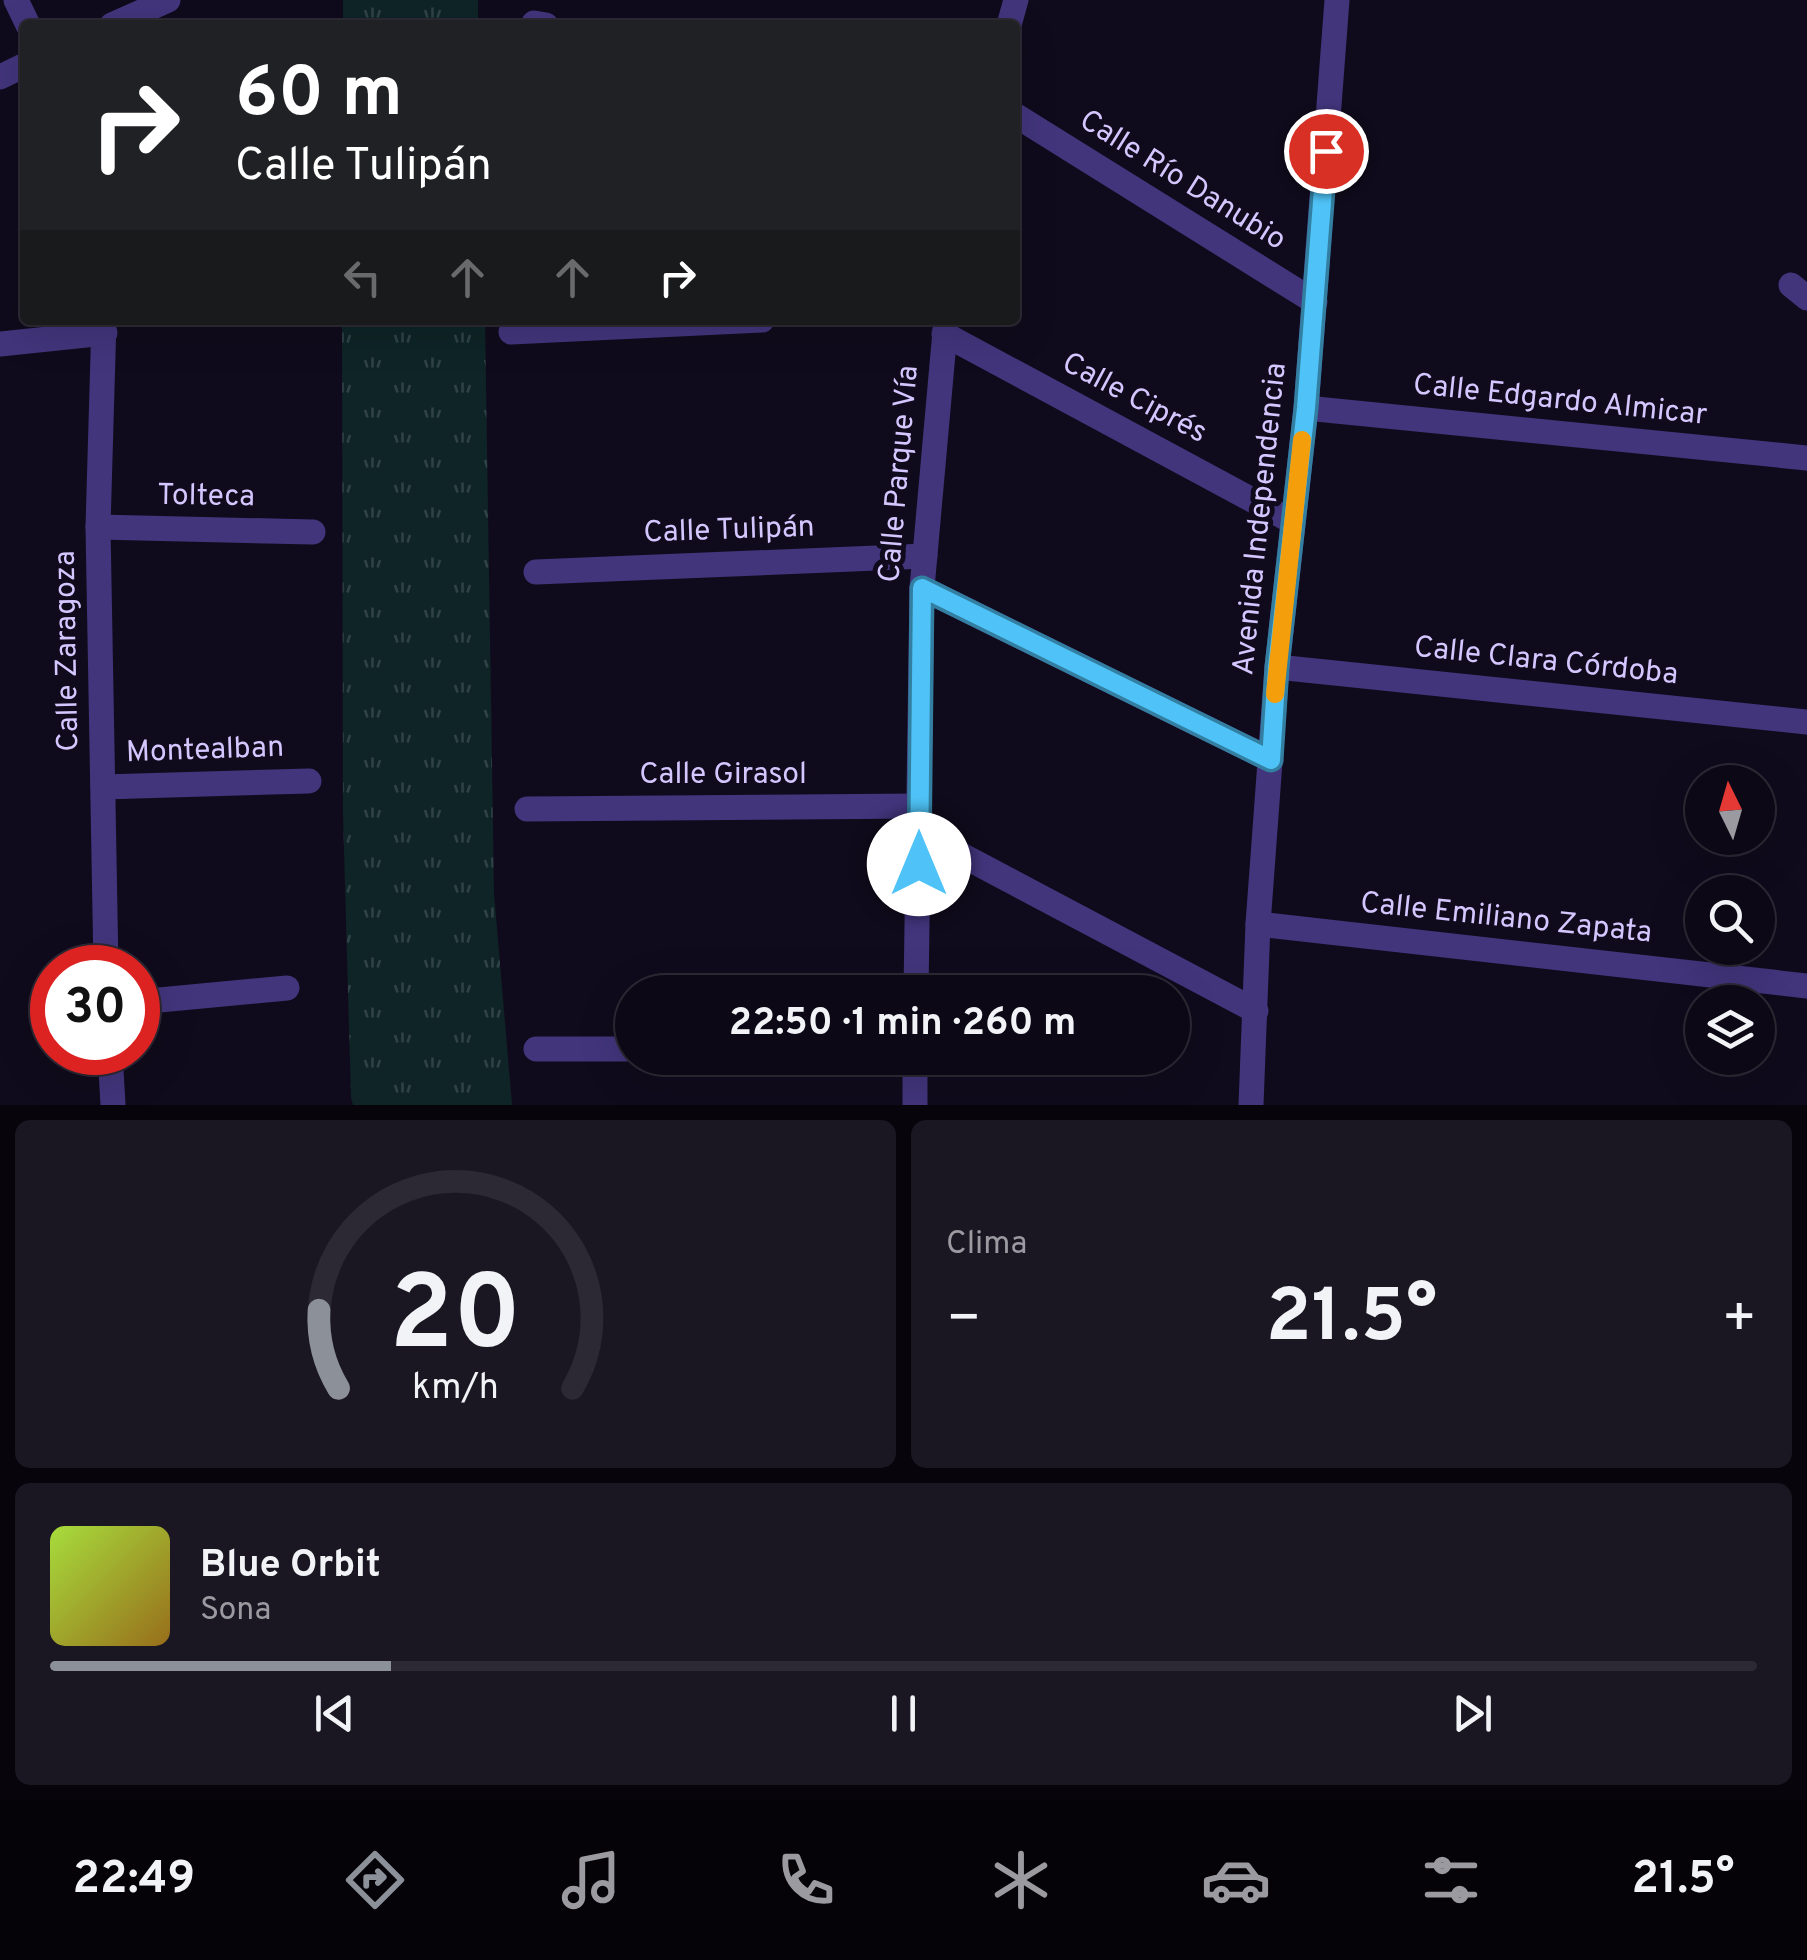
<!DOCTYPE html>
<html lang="es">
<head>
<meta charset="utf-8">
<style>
  :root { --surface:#0c0815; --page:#1a1622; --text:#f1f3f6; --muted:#9a9aa0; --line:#2c2934; --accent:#8c9099 }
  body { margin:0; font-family:Overpass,sans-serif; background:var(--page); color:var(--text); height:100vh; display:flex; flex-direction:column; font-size:38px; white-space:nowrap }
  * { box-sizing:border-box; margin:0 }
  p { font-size:32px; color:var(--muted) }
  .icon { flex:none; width:55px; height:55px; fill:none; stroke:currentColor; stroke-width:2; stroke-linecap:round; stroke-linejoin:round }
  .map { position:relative; height:1105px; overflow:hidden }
  .side { display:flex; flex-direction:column; gap:15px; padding:15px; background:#07040c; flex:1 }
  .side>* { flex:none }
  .guide { position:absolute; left:20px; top:20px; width:1000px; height:305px; border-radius:10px; box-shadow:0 10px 40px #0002,0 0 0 2px var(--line); background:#202124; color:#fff; overflow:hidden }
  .needle { width:65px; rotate:355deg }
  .buttons { position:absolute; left:1685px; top:765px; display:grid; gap:20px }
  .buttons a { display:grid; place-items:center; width:90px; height:90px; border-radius:50%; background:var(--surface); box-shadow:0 10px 40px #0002,0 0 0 2px var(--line); font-size:50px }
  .speed { position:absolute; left:30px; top:945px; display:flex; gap:20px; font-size:50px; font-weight:700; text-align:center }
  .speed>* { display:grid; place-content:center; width:130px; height:130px; border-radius:50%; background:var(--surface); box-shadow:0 10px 40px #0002,0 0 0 2px var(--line); line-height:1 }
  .speed .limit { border:15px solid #d22; background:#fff; color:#111 }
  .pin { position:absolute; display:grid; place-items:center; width:85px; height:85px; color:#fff; margin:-42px; border:5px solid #fff; border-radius:50%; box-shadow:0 2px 10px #0007 }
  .me { position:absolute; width:110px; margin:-55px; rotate:0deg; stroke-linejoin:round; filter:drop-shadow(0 0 8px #0008) }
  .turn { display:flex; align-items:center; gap:35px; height:210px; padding:0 50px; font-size:45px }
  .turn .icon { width:130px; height:130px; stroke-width:2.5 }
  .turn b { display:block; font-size:70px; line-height:85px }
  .lanes { display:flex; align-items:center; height:95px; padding:0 50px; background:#0003; justify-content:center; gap:50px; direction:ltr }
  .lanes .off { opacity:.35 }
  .big { font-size:75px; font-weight:700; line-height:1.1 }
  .side .tile { flex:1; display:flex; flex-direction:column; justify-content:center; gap:15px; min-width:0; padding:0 35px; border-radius:15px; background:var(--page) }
  .side .dial { align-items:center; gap:0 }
  .dial svg { height:260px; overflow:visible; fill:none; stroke:var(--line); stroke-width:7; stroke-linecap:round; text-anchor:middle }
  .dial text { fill:var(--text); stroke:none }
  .song { display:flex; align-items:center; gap:30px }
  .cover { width:120px; height:120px; border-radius:15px; background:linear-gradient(135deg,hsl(80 70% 55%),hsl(40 70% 35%)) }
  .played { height:10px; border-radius:5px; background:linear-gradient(90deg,var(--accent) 20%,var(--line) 20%) }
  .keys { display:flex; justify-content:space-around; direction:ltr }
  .heat { display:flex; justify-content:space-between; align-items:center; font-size:55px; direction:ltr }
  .side .tiles { flex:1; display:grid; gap:15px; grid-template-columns:1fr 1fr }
  .tile:last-child { grid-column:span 2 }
  .trip { position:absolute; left:615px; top:975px; width:575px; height:100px; border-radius:50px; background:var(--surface); box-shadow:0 10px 40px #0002,0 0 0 2px var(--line); font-weight:700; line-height:100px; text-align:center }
  .menu { display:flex; height:160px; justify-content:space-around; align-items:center; background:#050308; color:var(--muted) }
  .menu .icon { width:70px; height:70px }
  .menu .on { color:var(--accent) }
  .menu b { font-size:45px; color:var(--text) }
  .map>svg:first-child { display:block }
  .grass { fill:url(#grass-tufts) }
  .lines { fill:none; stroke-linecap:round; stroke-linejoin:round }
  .minor { stroke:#42357c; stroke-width:25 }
  .tertiary { stroke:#42357c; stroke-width:25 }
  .route-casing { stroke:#337fa1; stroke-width:25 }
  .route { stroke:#4fc3f7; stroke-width:18 }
  .slow { stroke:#f59e0b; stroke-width:18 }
  .labels { text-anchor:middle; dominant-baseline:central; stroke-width:10; stroke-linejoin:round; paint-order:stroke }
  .street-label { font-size:30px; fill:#d4c6ff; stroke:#100b1c }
</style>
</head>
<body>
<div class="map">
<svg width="1807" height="1105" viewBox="0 0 1807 1105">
  <defs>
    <pattern id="grass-tufts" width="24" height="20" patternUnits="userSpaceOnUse" patternTransform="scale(2.5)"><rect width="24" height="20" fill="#0e2426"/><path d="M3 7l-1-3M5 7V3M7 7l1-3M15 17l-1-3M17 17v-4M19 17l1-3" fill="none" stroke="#304247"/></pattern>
  </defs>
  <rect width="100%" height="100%" fill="#100b1c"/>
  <g class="grass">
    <rect x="343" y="0" width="135" height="25"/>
    <path d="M342 320H485L494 893 512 1105H353L351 1097 343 814Z"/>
  </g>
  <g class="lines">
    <g class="minor">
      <path d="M16 0 28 25"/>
      <path d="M534 23 546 25"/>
      <path d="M112 25 168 0"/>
      <path d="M1009 25 1016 0"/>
      <path d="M0 77 25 65"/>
      <path d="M1015 115 1315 302"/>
      <path d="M1791 285 1807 298"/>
      <path d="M104 320 98 527 106 968"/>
      <path d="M511 332 762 320"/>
      <path d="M944 334 1293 522"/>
      <path d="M0 344 105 333"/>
      <path d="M1306 408 1807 458"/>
      <path d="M98 527 313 532"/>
      <path d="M536 572 925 556"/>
      <path d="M922 588 1271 760"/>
      <path d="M1277 667 1807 722"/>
      <path d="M103 787 309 781"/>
      <path d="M527 809 919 806"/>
      <path d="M920 833 1256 1011"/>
      <path d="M1258 924 1807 986"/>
      <path d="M916 992 922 588 946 320"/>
      <path d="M138 1002 287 988"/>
      <path d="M536 1049H632"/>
      <path d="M110 1052 113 1105"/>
      <path d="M915 1058V1105"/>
    </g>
    <path class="tertiary" d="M1251 1105 1258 924 1277 667 1306 408 1337 0"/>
  </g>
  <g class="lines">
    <g class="route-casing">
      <path id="route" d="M919 864 922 588 1271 760 1277 667 1306 408 1326 151"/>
    </g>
    <use href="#route" class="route"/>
    <path class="slow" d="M1275 694 1302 440"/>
  </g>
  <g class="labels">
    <g class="street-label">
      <text transform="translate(1182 181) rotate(32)">Calle Río Danubio</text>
      <text transform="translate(1134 399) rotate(28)">Calle Ciprés</text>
      <text transform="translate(1560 401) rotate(6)">Calle Edgardo Almicar</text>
      <text transform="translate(900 474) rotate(-85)">Calle Parque Vía</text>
      <text transform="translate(206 497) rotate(1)">Tolteca</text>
      <text transform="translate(1261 519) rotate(-84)">Avenida Independencia</text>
      <text transform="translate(729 531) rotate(-2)">Calle Tulipán</text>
      <text transform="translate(68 651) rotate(-91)">Calle Zaragoza</text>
      <text transform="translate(1546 662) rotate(6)">Calle Clara Córdoba</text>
      <text transform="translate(205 751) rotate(-2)">Montealban</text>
      <text x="723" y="775">Calle Girasol</text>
      <text transform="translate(1506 919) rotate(6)">Calle Emiliano Zapata</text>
    </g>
  </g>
</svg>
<div class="buttons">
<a><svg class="needle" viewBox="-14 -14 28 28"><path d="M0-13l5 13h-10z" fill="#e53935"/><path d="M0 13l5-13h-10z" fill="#9a9aa0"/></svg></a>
<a><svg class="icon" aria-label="search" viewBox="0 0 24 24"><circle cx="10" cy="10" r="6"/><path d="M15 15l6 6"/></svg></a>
<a><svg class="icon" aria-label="layers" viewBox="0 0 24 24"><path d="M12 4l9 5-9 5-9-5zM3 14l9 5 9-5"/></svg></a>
</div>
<div class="speed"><div class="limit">30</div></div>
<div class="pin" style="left:1326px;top:151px;background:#d93025"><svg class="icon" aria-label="arrive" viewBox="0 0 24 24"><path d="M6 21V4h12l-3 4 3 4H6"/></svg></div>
<svg class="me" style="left:919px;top:864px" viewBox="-20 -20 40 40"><circle r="19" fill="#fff"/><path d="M0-13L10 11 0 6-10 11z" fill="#4fc3f7"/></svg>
<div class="trip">22:50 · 1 min · 260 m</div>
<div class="guide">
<div class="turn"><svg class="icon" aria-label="right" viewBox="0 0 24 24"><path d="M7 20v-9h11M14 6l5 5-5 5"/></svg><div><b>60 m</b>Calle Tulipán</div></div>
<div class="lanes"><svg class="icon off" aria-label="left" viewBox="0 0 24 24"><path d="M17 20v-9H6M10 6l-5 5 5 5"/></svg><svg class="icon off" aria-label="ahead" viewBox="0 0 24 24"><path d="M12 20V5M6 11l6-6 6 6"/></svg><svg class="icon off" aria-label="ahead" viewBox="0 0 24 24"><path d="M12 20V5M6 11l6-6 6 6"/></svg><svg class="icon" aria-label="right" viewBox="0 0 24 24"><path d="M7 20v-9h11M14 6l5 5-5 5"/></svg></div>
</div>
</div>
<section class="side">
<div class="tiles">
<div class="tile dial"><svg viewBox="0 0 100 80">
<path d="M14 69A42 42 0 1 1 86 69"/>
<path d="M14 69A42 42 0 0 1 8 45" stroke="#8c9099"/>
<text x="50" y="56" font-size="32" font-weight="700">20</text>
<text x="50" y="72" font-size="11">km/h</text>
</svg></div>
<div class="tile"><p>Clima</p>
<div class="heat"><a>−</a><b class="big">21.5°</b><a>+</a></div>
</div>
<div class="tile">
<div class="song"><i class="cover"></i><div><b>Blue Orbit</b><p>Sona</p></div></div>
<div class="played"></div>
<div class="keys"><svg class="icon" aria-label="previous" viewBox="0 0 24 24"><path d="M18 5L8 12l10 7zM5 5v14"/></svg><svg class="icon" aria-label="pause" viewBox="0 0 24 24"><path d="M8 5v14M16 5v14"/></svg><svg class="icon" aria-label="next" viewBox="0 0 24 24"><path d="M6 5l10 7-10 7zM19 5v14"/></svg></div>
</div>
</div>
</section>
<nav class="menu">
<b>22:49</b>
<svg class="icon on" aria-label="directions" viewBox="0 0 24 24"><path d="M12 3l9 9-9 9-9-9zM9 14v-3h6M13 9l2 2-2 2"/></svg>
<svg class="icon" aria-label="music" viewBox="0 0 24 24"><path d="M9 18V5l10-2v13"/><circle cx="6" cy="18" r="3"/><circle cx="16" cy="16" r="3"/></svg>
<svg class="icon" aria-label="phone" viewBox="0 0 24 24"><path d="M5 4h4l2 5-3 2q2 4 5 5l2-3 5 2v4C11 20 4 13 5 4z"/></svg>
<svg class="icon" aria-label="climate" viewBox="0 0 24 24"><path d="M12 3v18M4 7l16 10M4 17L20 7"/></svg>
<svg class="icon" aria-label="car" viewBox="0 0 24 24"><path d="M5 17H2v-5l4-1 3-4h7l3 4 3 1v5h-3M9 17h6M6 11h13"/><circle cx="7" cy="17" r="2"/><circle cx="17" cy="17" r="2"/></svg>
<svg class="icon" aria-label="filters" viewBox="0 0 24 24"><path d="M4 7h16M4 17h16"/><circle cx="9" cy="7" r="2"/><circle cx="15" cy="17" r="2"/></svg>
<b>21.5°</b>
</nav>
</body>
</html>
